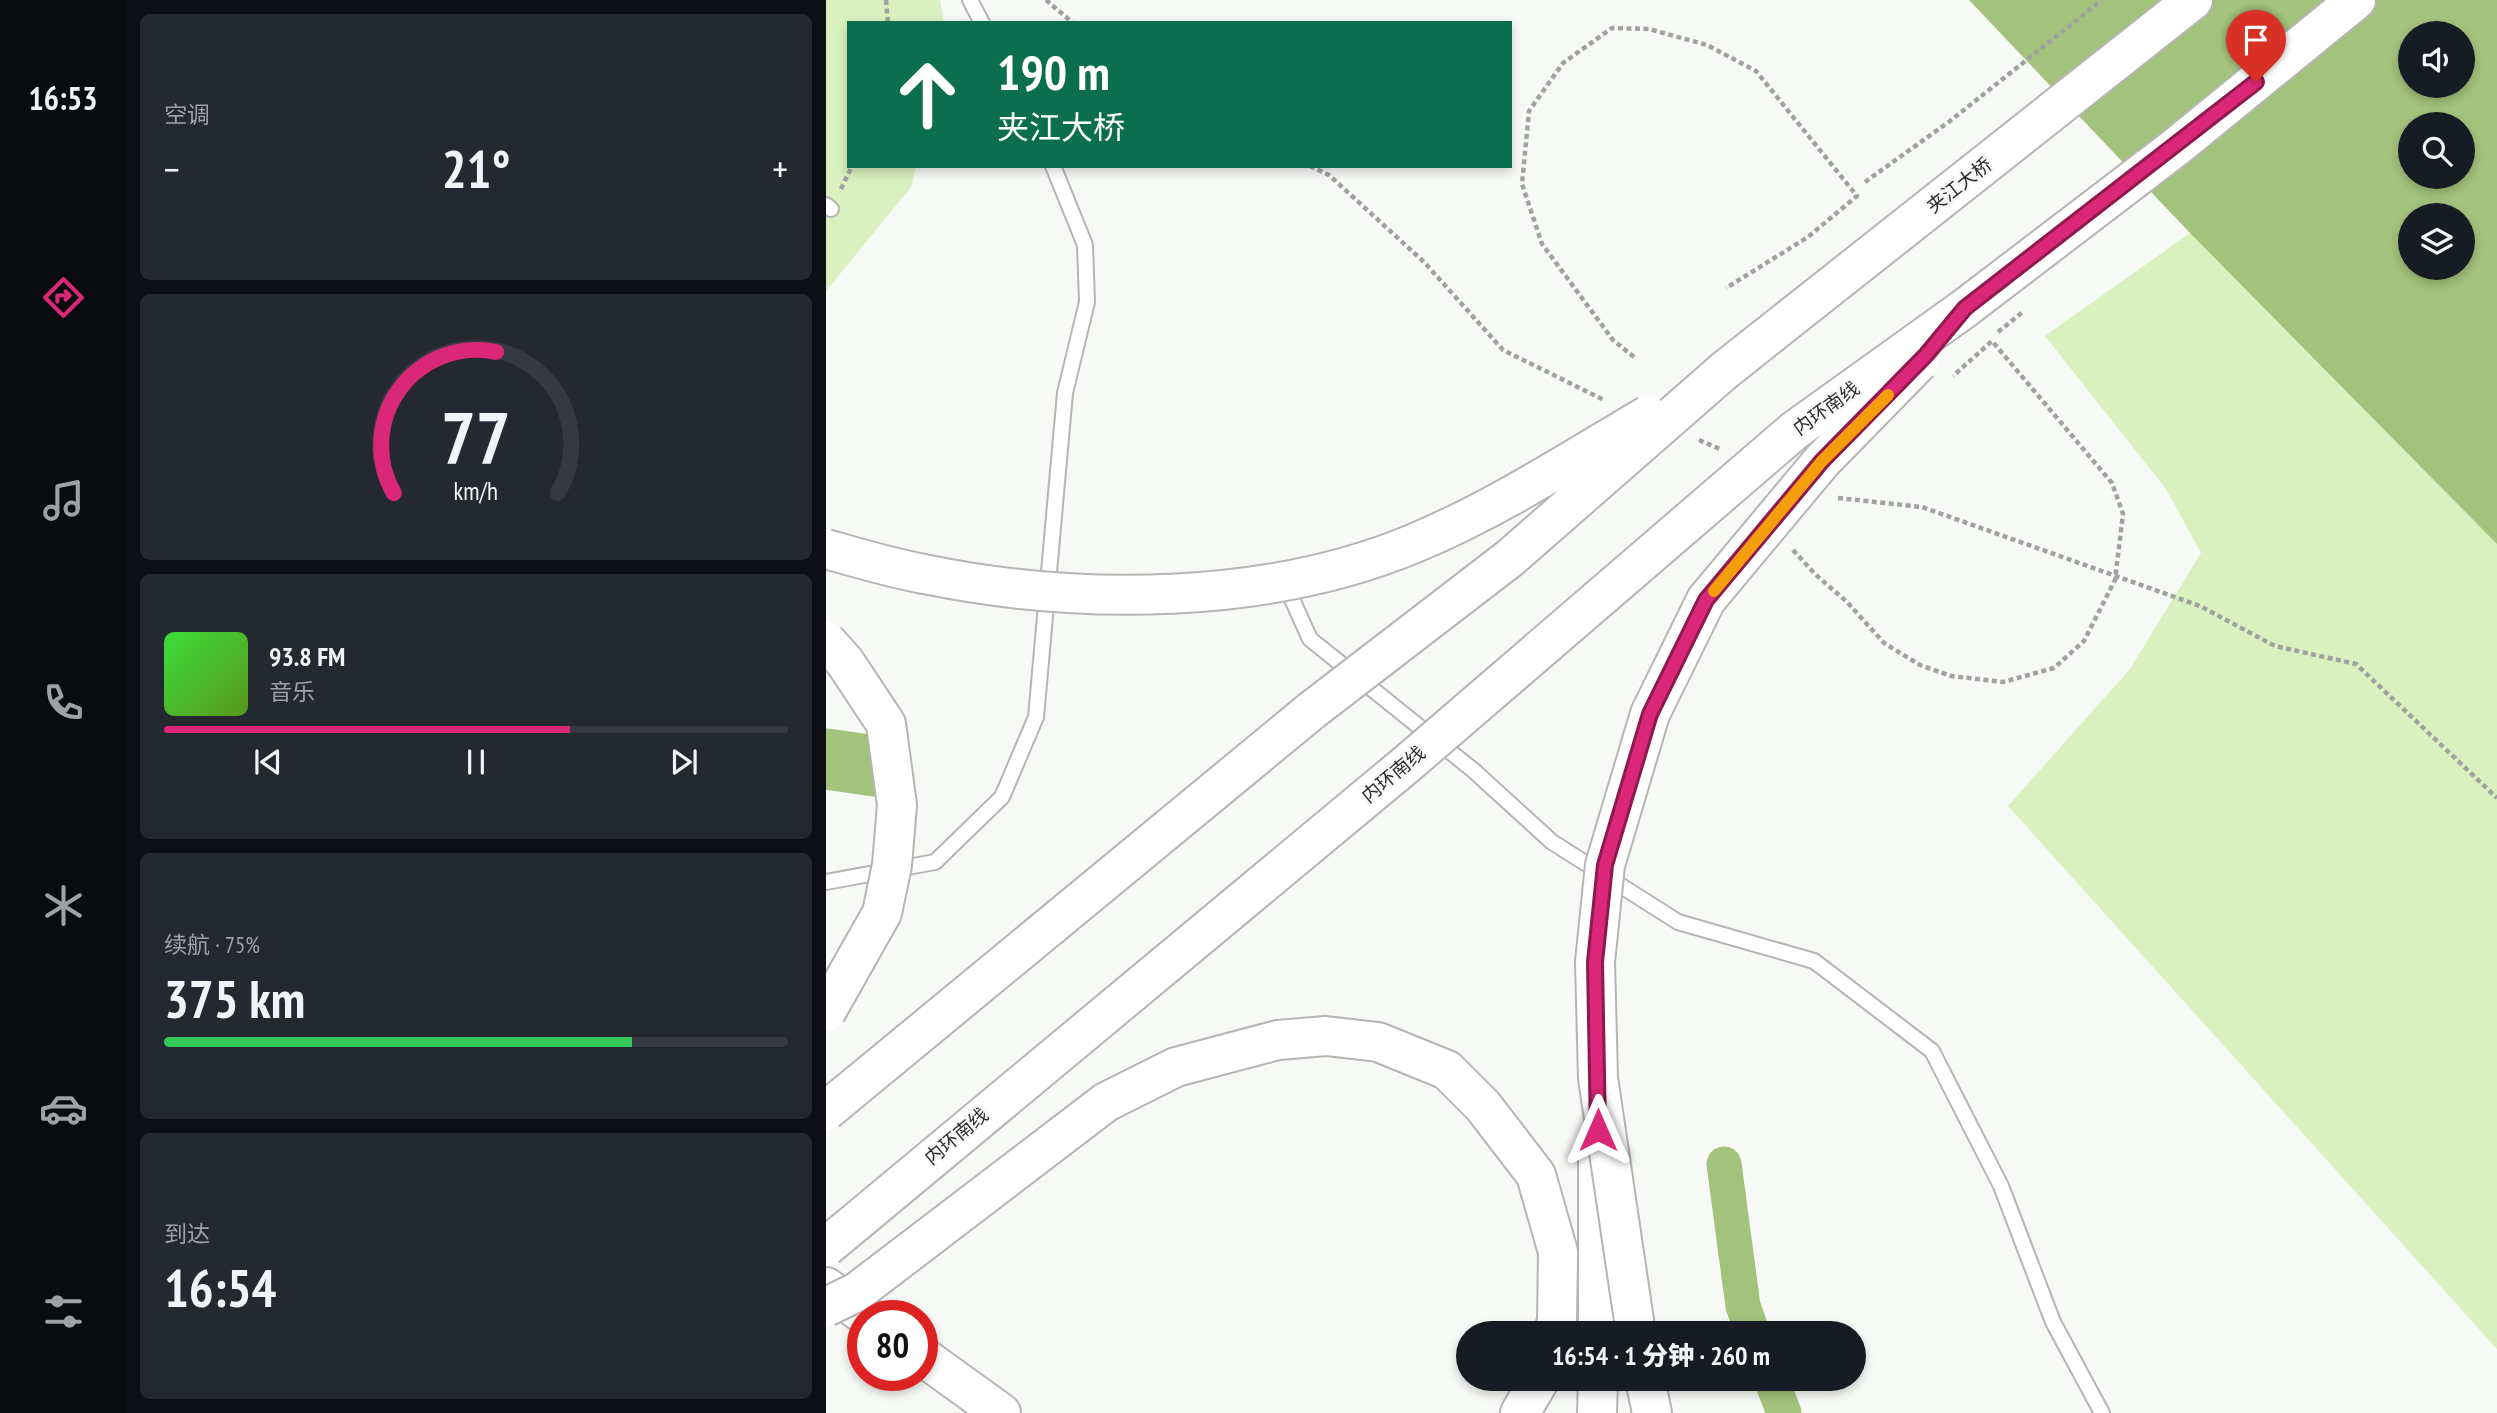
<!DOCTYPE html>
<html lang="zh">
<head>
<meta charset="utf-8">
<style>
  :root { --surface:#171b24; --page:#242831; --text:#f1f3f6; --muted:#9ea1a6; --line:#363941; --accent:#db2777 }
  body { margin:0; font-family:"PT Sans Narrow","Noto Sans SC",sans-serif; background:var(--page); color:var(--text); height:100vh; display:flex; flex-direction:column; font-size:26px; white-space:nowrap }
  * { box-sizing:border-box; margin:0 }
  p { font-size:23px; color:var(--muted) }
  .icon { flex:none; width:38px; height:38px; fill:none; stroke:currentColor; stroke-width:2; stroke-linecap:round; stroke-linejoin:round }
  .map { position:relative; flex:1; overflow:hidden }
  .drawer { display:flex; flex-direction:column; gap:14px; padding:14px; background:#0d0f14; width:700px }
  .drawer>* { flex:none }
  .guide { position:absolute; left:21px; top:21px; width:665px; height:147px; border-radius:0px; box-shadow:0 4px 10px #0003; background:#0b6e4f; color:#fff; overflow:hidden }
  .tools { position:absolute; left:1572px; top:21px; display:grid; gap:14px }
  .tools a { display:grid; place-items:center; width:77px; height:77px; border-radius:50%; background:var(--surface); box-shadow:0 4px 10px #0003; font-size:35px }
  .speed { position:absolute; left:21px; top:1300px; display:flex; gap:14px; font-size:35px; font-weight:700; text-align:center }
  .speed>* { display:grid; place-content:center; width:91px; height:91px; border-radius:50%; background:var(--surface); box-shadow:0 4px 10px #0003; line-height:1 }
  .speed .limit { border:10px solid #d22; background:#fff; color:#111 }
  .pin { position:absolute; display:grid; place-items:center; width:60px; height:60px; color:#fff; margin:-72px -30px; border-radius:50% 50% 50% 0; rotate:-45deg; box-shadow:0 0 7px #0007 }
  .pin .icon { rotate:45deg }
  .me { position:absolute; width:77px; margin:-38px; rotate:0deg; stroke-linejoin:round; filter:drop-shadow(0 0 5px #0008) }
  .turn { display:flex; align-items:center; gap:24px; height:147px; padding:0 35px; font-size:32px }
  .turn .icon { width:91px; height:91px; stroke-width:2.5 }
  .turn b { display:block; font-size:49px; line-height:60px }
  .big { font-size:52px; font-weight:800; line-height:1.1 }
  .drawer .card { flex:1; display:flex; flex-direction:column; justify-content:center; gap:10px; min-width:0; padding:0 24px; border-radius:10px; background:var(--page) }
  .drawer .dial { align-items:center; gap:0 }
  .dial svg { height:182px; overflow:visible; fill:none; stroke:var(--line); stroke-width:7; stroke-linecap:round; text-anchor:middle }
  .dial text { fill:var(--text); stroke:none }
  .song { display:flex; align-items:center; gap:21px }
  .cover { width:84px; height:84px; border-radius:10px; background:linear-gradient(135deg,hsl(120 70% 55%),hsl(90 70% 35%)) }
  .played { height:7px; border-radius:4px; background:linear-gradient(90deg,var(--accent) 65%,var(--line) 65%) }
  .keys { display:flex; justify-content:space-around; direction:ltr }
  .heat { display:flex; justify-content:space-between; align-items:center; font-size:38px; direction:ltr }
  .charge { height:10px; border-radius:5px; background:linear-gradient(90deg,#34c759 75%,var(--line) 0) }
  .trip { position:absolute; left:630px; top:1321px; width:410px; height:70px; border-radius:35px; background:var(--surface); box-shadow:0 4px 10px #0003; font-weight:800; line-height:70px; text-align:center }
  main { display:flex; flex:1; min-height:0 }
  .tab-bar { display:flex; flex-direction:column; width:126px; justify-content:space-around; align-items:center; background:#090b0e; color:var(--muted) }
  .tab-bar .icon { width:49px; height:49px }
  .tab-bar .active { color:var(--accent) }
  .tab-bar b { font-size:32px; color:var(--text) }
  .map>svg:first-child { display:block }
  .green { fill:#d9f0bf }
  .water { fill:#a3c27c; fill-rule:evenodd }
  .lines { fill:none; stroke-linecap:round; stroke-linejoin:round }
  .canal { stroke:#a3c27c; stroke-width:35 }
  .river { stroke:#a3c27c; stroke-width:61 }
  .lane-casing { stroke:#b5b6b3; stroke-width:18 }
  .highway-casing { stroke:#b5b6b3; stroke-width:42 }
  .path { stroke:#a0a2a0; stroke-width:4.5; stroke-dasharray:5 3.5; stroke-linecap:butt }
  .lane { stroke:#fff; stroke-width:14 }
  .highway { stroke:#fff; stroke-width:38 }
  .highway-bridge-casing { stroke:#b5b6b3; stroke-width:42; stroke-linecap:butt }
  .highway-bridge { stroke:#fff; stroke-width:38 }
  .route-casing { stroke:#8e194d; stroke-width:18 }
  .route { stroke:#db2777; stroke-width:12 }
  .slow { stroke:#f59e0b; stroke-width:12 }
  .labels { text-anchor:middle; dominant-baseline:central; stroke-width:5; stroke-linejoin:round; paint-order:stroke }
  .street-label { font-size:19px; fill:#2c2d2c; stroke:#f7f9f6 }
</style>
</head>
<body>
<main>
<nav class="tab-bar">
<b>16:53</b>
<svg class="icon active" aria-label="directions" viewBox="0 0 24 24"><path d="M12 3l9 9-9 9-9-9zM9 14v-3h6M13 9l2 2-2 2"/></svg>
<svg class="icon" aria-label="music" viewBox="0 0 24 24"><path d="M9 18V5l10-2v13"/><circle cx="6" cy="18" r="3"/><circle cx="16" cy="16" r="3"/></svg>
<svg class="icon" aria-label="phone" viewBox="0 0 24 24"><path d="M5 4h4l2 5-3 2q2 4 5 5l2-3 5 2v4C11 20 4 13 5 4z"/></svg>
<svg class="icon" aria-label="climate" viewBox="0 0 24 24"><path d="M12 3v18M4 7l16 10M4 17L20 7"/></svg>
<svg class="icon" aria-label="car" viewBox="0 0 24 24"><path d="M5 17H2v-5l4-1 3-4h7l3 4 3 1v5h-3M9 17h6M6 11h13"/><circle cx="7" cy="17" r="2"/><circle cx="17" cy="17" r="2"/></svg>
<svg class="icon" aria-label="filters" viewBox="0 0 24 24"><path d="M4 7h16M4 17h16"/><circle cx="9" cy="7" r="2"/><circle cx="15" cy="17" r="2"/></svg>
</nav>
<section class="drawer">
<div class="card"><p>空调</p>
<div class="heat"><a>−</a><b class="big">21°</b><a>+</a></div>
</div>
<div class="card dial"><svg viewBox="0 0 100 80">
<path d="M14 69A42 42 0 1 1 86 69"/>
<path d="M14 69A42 42 0 0 1 59 7" stroke="#db2777"/>
<text x="50" y="56" font-size="32" font-weight="700">77</text>
<text x="50" y="72" font-size="11">km/h</text>
</svg></div>
<div class="card">
<div class="song"><i class="cover"></i><div><b>93.8 FM</b><p>音乐</p></div></div>
<div class="played"></div>
<div class="keys"><svg class="icon" aria-label="previous" viewBox="0 0 24 24"><path d="M18 5L8 12l10 7zM5 5v14"/></svg><svg class="icon" aria-label="pause" viewBox="0 0 24 24"><path d="M8 5v14M16 5v14"/></svg><svg class="icon" aria-label="next" viewBox="0 0 24 24"><path d="M6 5l10 7-10 7zM19 5v14"/></svg></div>
</div>
<div class="card"><p>续航 · 75%</p><b class="big">375 km</b><div class="charge"></div></div>
<div class="card"><p>到达</p><b class="big">16:54</b></div>
</section>
<div class="map">
<svg width="1671" height="1413" viewBox="0 0 1671 1413">
  <rect width="100%" height="100%" fill="#f7f9f6"/>
  <g class="green">
    <path d="M0 0H114L118 23H23V166H90L85 187 0 291Z"/>
    <path d="M1425 201 1671 429V1349L1182 806 1304 669 1375 553 1340 489 1219 336 1364 233Z"/>
  </g>
  <path class="water" d="M1143 0H1671V544L1364 233ZM1584 33H1636V86H1584ZM1584 124H1636V177H1584ZM1584 215H1636V268H1584Z"/>
  <g class="lines">
    <g class="canal">
      <path d="M898 1164 917 1306 927 1334"/>
      <path d="M945 1379 958 1413"/>
    </g>
    <path class="river" d="M0 759 49 766"/>
    <g class="lane-casing">
      <g id="lane">
        <path d="M144 0 156 23"/>
        <path d="M0 205 5 209"/>
        <path d="M460 586 484 639 647 770 726 842 852 922 988 961 1106 1051 1175 1186 1227 1322 1276 1413"/>
        <path d="M0 882 109 862 176 797 210 717 239 393 261 302 259 245 227 166"/>
      </g>
    </g>
    <g class="highway-casing">
      <g id="highway">
        <path d="M1139 308 1350 147 1530 0"/>
        <path d="M899 370 1367 0"/>
        <path d="M0 1287 40 1316"/>
        <path d="M772 1334V1154"/>
        <path d="M96 1356 175 1413"/>
        <path d="M819 1379 826 1413"/>
        <path d="M694 1413 714 1379"/>
        <path d="M771 1413 772 1379"/>
      </g>
    </g>
    <g class="path">
      <path d="M60 0 62 23"/>
      <path d="M220 0 247 23"/>
      <path d="M484 166 503 175 598 262 677 350 778 400"/>
      <path d="M1039 182 1124 121 1276 0"/>
      <path d="M15 189 26 166"/>
      <path d="M1172 332 1198 311"/>
      <path d="M808 357 787 340 716 244 696 184 703 111 737 63 786 28 823 29 881 45 930 71 1031 196 982 237 900 288"/>
      <path d="M873 440 894 449"/>
      <path d="M1012 498 1096 507 1374 606 1449 646 1530 664 1671 798"/>
      <path d="M967 550 990 575 1021 602 1058 643 1094 665 1125 676 1177 682 1228 668 1258 641 1289 580 1297 514 1286 483 1166 341 1127 376"/>
    </g>
    <use href="#lane" class="lane"/>
    <use href="#highway" class="highway"/>
    <g class="highway-bridge-casing">
      <g id="highway-bridge">
        <path d="M0 549C32 558 65 568 98 574 254 606 441 605 589 543 670 509 746 460 822 415"/>
        <path d="M0 641 19 662 60 724 71 805 66 865 56 913 0 1012"/>
        <path d="M0 1111 485 711 684 558 899 370"/>
        <path d="M0 1247 582 763 969 430 1139 308"/>
        <path d="M0 1307 31 1292 280 1102 350 1067 452 1040 500 1036 552 1042 621 1070 657 1106 710 1175 732 1252 731 1321 727 1334"/>
        <path d="M810 1334 772 1078 769 962 779 865 824 714 880 600 996 461 1093 362"/>
      </g>
    </g>
    <use href="#highway-bridge" class="highway-bridge"/>
  </g>
  <g class="lines">
    <g class="route-casing">
      <path id="route" d="M772 1130 769 962 779 865 824 714 880 600 996 461 1100 355 1139 308 1430 82"/>
    </g>
    <use href="#route" class="route"/>
    <path class="slow" d="M888 591 996 461 1062 395"/>
  </g>
  <g class="labels">
    <g class="street-label">
      <text transform="translate(1133 185) rotate(-38)">夹江大桥</text>
      <text transform="translate(1000 408) rotate(-36)">内环南线</text>
      <text transform="translate(567 774) rotate(-40)">内环南线</text>
      <text transform="translate(130 1136) rotate(-40)">内环南线</text>
    </g>
  </g>
</svg>
<div class="tools">
<a><svg class="icon" aria-label="sound" viewBox="0 0 24 24"><path d="M4 9h4l5-4v14l-5-4H4zM17 9q2 3 0 6"/></svg></a>
<a><svg class="icon" aria-label="search" viewBox="0 0 24 24"><circle cx="10" cy="10" r="6"/><path d="M15 15l6 6"/></svg></a>
<a><svg class="icon" aria-label="layers" viewBox="0 0 24 24"><path d="M12 4l9 5-9 5-9-5zM3 14l9 5 9-5"/></svg></a>
</div>
<div class="speed"><div class="limit">80</div></div>
<div class="pin" style="left:1430px;top:82px;background:#d93025"><svg class="icon" aria-label="arrive" viewBox="0 0 24 24"><path d="M6 21V4h12l-3 4 3 4H6"/></svg></div>
<svg class="me" style="left:772px;top:1130px" viewBox="-20 -20 40 40"><path d="M0-17L14 15 0 8-14 15z" fill="#db2777" stroke="#fff" stroke-width="4"/></svg>
<div class="trip">16:54 · 1 分钟 · 260 m</div>
<div class="guide">
<div class="turn"><svg class="icon" aria-label="ahead" viewBox="0 0 24 24"><path d="M12 20V5M6 11l6-6 6 6"/></svg><div><b>190 m</b>夹江大桥</div></div>
</div>
</div>
</main>
</body>
</html>
